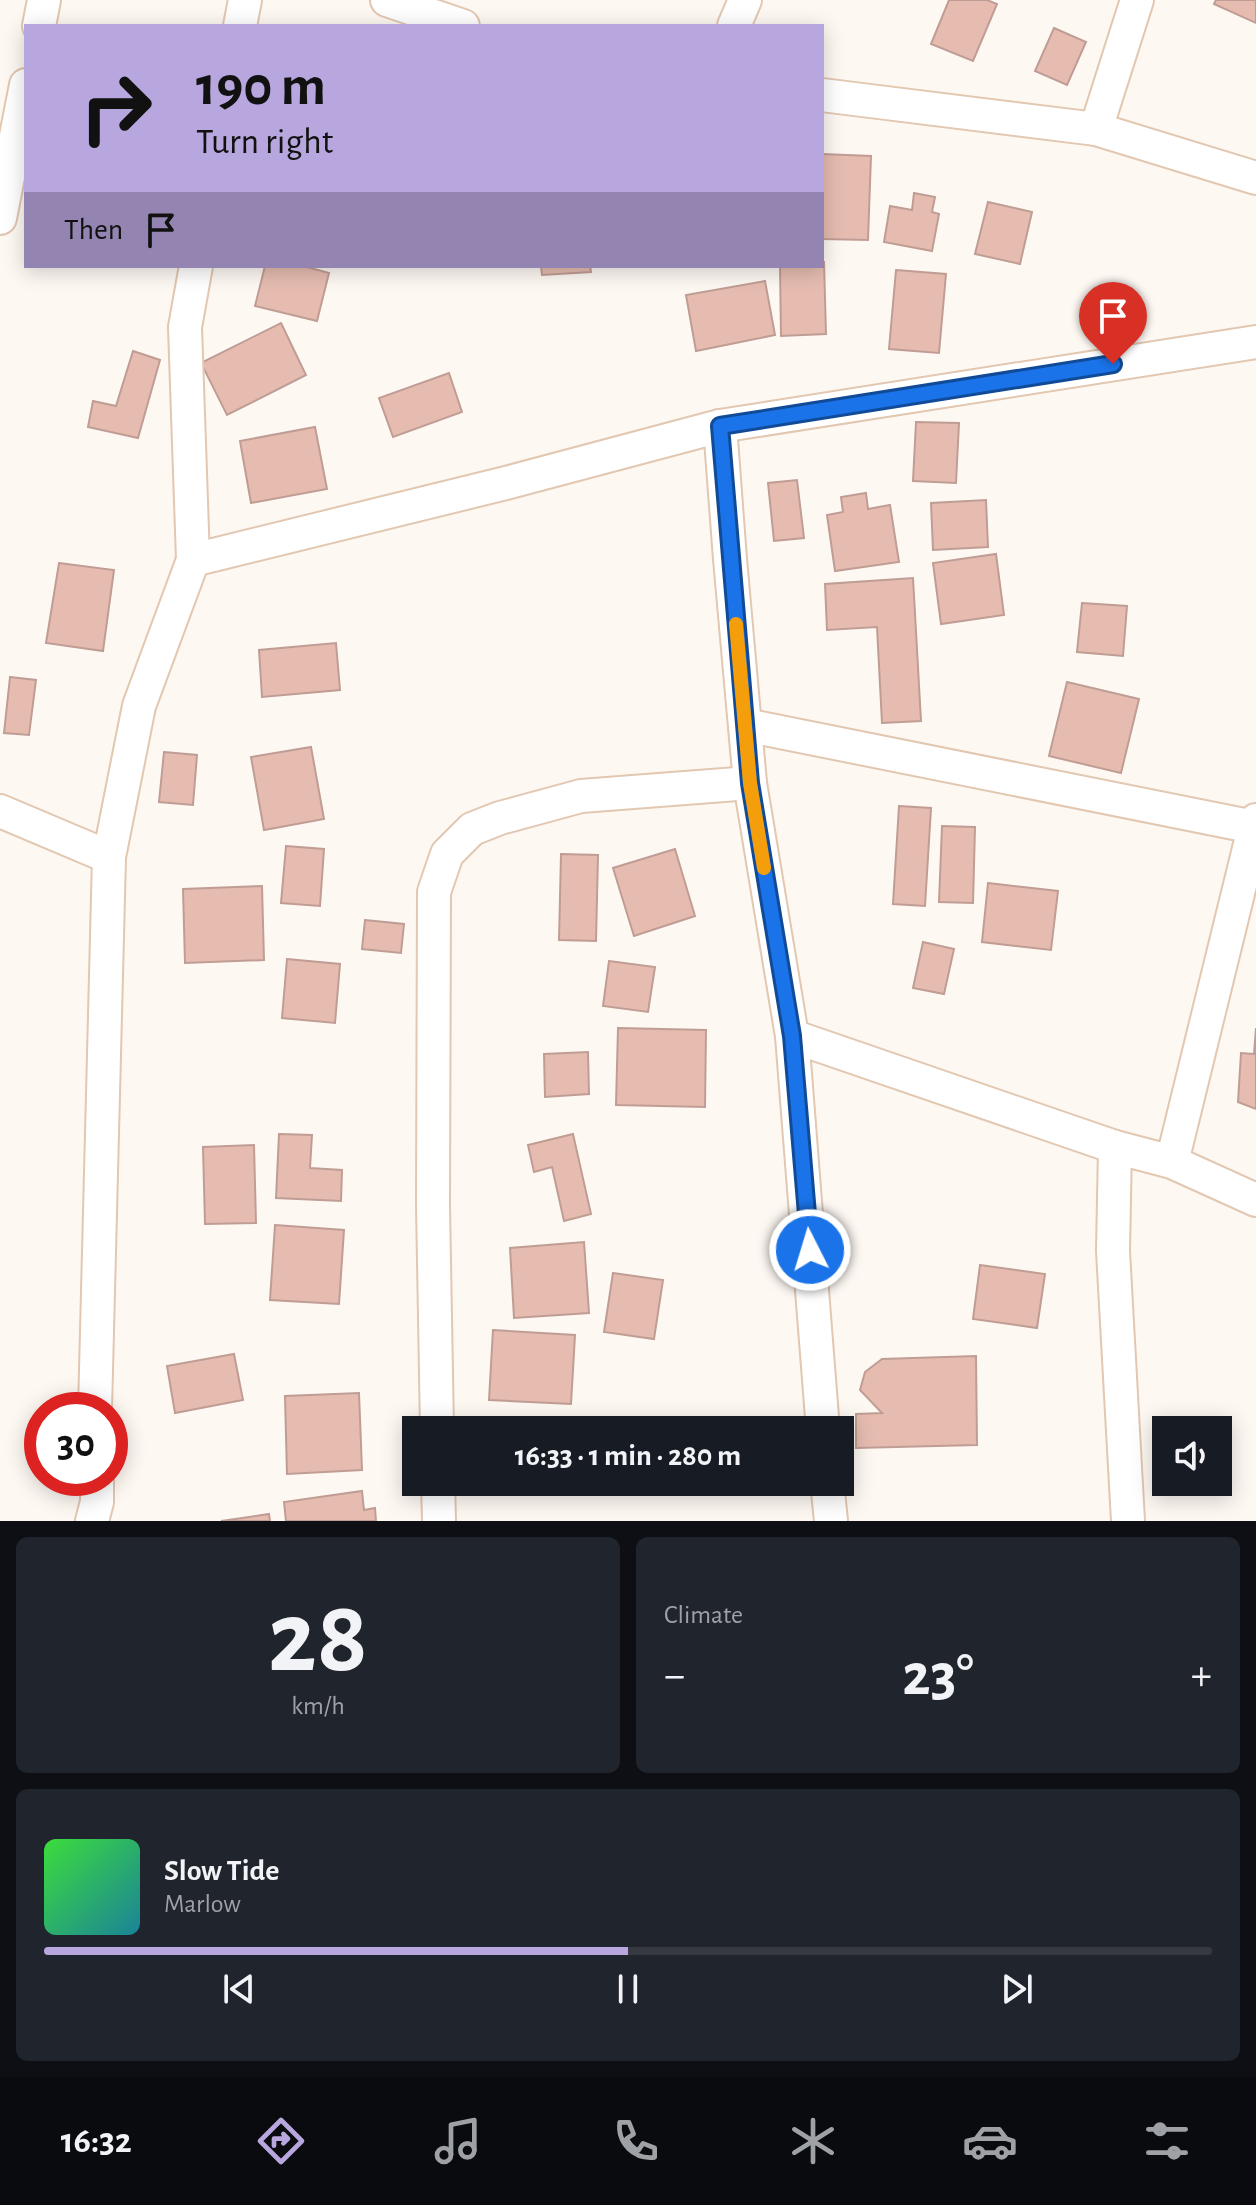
<!DOCTYPE html>
<html lang="en">
<head>
<meta charset="utf-8">
<style>
  :root { --surface:#171b24; --page:#20242c; --text:#f1f3f6; --muted:#9ea1a6; --line:#363941; --accent:#b8a6de }
  body { margin:0; font-family:"Alegreya Sans",sans-serif; background:var(--page); color:var(--text); height:100vh; display:flex; flex-direction:column; font-size:30px; white-space:nowrap }
  * { box-sizing:border-box; margin:0 }
  p { font-size:26px; color:var(--muted) }
  .icon { flex:none; width:44px; height:44px; fill:none; stroke:currentColor; stroke-width:2; stroke-linecap:round; stroke-linejoin:round }
  .map { position:relative; height:1521px; overflow:hidden }
  .details { display:flex; flex-direction:column; gap:16px; padding:16px; background:#0d0f14; flex:1 }
  .details>* { flex:none }
  .guide { position:absolute; left:24px; top:24px; width:800px; height:244px; border-radius:0px; box-shadow:0 4px 20px #0003; background:#b8a6de; color:#111; overflow:hidden }
  .buttons { position:absolute; left:1152px; top:1416px; display:grid; gap:16px }
  .buttons a { display:grid; place-items:center; width:80px; height:80px; border-radius:0px; background:var(--surface); box-shadow:0 4px 20px #0003; font-size:40px }
  .speed { position:absolute; left:24px; top:1392px; display:flex; gap:16px; font-size:40px; font-weight:700; text-align:center }
  .speed>* { display:grid; place-content:center; width:104px; height:104px; border-radius:50%; background:var(--surface); box-shadow:0 4px 20px #0003; line-height:1 }
  .speed .limit { border:12px solid #d22; background:#fff; color:#111 }
  .pin { position:absolute; display:grid; place-items:center; width:68px; height:68px; color:#fff; margin:-82px -34px; border-radius:50% 50% 50% 0; rotate:-45deg; box-shadow:0 0 8px #0007 }
  .pin .icon { rotate:45deg }
  .me { position:absolute; width:88px; margin:-44px; rotate:355deg; stroke-linejoin:round; filter:drop-shadow(0 0 6px #0008) }
  .turn { display:flex; align-items:center; gap:28px; height:168px; padding:0 40px; font-size:36px }
  .turn .icon { width:104px; height:104px; stroke-width:2.5 }
  .turn b { display:block; font-size:56px; line-height:68px }
  .then { display:flex; align-items:center; height:76px; padding:0 40px; background:#0003; gap:16px; font-size:30px }
  .big { font-size:60px; font-weight:700; line-height:1.1 }
  .details .widget { flex:1; display:flex; flex-direction:column; justify-content:center; gap:12px; min-width:0; padding:0 28px; border-radius:12px; background:var(--page) }
  .details .dial { align-items:center; gap:0 }
  .dial b { font-size:104px; line-height:1 }
  .song { display:flex; align-items:center; gap:24px }
  .cover { width:96px; height:96px; border-radius:12px; background:linear-gradient(135deg,hsl(120 70% 55%),hsl(190 70% 35%)) }
  .played { height:8px; border-radius:4px; background:linear-gradient(90deg,var(--accent) 50%,var(--line) 50%) }
  .keys { display:flex; justify-content:space-around; direction:ltr }
  .heat { display:flex; justify-content:space-between; align-items:center; font-size:44px; direction:ltr }
  .details .tiles { flex:1; display:grid; gap:16px; grid-template-columns:1fr 1fr }
  .widget:last-child { grid-column:span 2 }
  .trip { position:absolute; left:402px; top:1416px; width:452px; height:80px; border-radius:0px; background:var(--surface); box-shadow:0 4px 20px #0003; font-weight:700; line-height:80px; text-align:center }
  .tabs { display:flex; height:128px; justify-content:space-around; align-items:center; background:#090b0e; color:var(--muted) }
  .tabs .icon { width:56px; height:56px }
  .tabs .current { color:var(--accent) }
  .tabs b { font-size:36px; color:var(--text) }
  .map>svg:first-child { display:block }
  .building { fill:#e6bcb0; stroke:#c09d94; stroke-width:2 }
  .lines { fill:none; stroke-linecap:round; stroke-linejoin:round }
  .minor-casing { stroke:#e2c7b1; stroke-width:36 }
  .minor { stroke:#fff; stroke-width:32 }
  .route-casing { stroke:#114b97; stroke-width:20 }
  .route { stroke:#1a73e8; stroke-width:14 }
  .slow { stroke:#f59e0b; stroke-width:14 }
</style>
</head>
<body>
<div class="map">
<svg width="1256" height="1521" viewBox="0 0 1256 1521">
  <rect width="100%" height="100%" fill="#fef8f3"/>
  <g class="building">
    <path d="M949 0H987L997 4 973 61 931 44Z"/>
    <path d="M1216 0H1256V23L1214 4Z"/>
    <path d="M1054 28 1086 42 1067 85 1035 71Z"/>
    <path d="M822 154 871 156 868 240 822 239Z"/>
    <path d="M914 193 935 197 932 212 939 214 932 251 884 242 890 206 912 210Z"/>
    <path d="M988 202 1032 212 1020 264 975 254Z"/>
    <path d="M822 262H824L826 334 781 336 780 266H822Z"/>
    <path d="M265 266H303L329 273 317 321 255 306Z"/>
    <path d="M541 266H590L591 272 542 275Z"/>
    <path d="M896 270 946 274 939 353 889 349Z"/>
    <path d="M765 281 775 335 696 351 686 295Z"/>
    <path d="M281 323 306 375 227 415 201 363Z"/>
    <path d="M133 351 160 360 138 438 88 427 93 401 116 406Z"/>
    <path d="M449 373 462 412 393 437 379 398Z"/>
    <path d="M916 422 959 423 956 483 913 481Z"/>
    <path d="M315 427 327 489 251 503 240 441Z"/>
    <path d="M797 480 804 538 774 541 768 483Z"/>
    <path d="M866 493 868 509 890 505 899 562 835 571 827 515 843 512 841 497Z"/>
    <path d="M986 500 988 547 933 550 931 503Z"/>
    <path d="M996 554 1004 615 941 624 933 563Z"/>
    <path d="M59 563 114 570 103 651 46 643Z"/>
    <path d="M913 578 921 721 882 723 877 627 827 630 825 584Z"/>
    <path d="M1082 603 1127 606 1123 656 1077 652Z"/>
    <path d="M336 643 340 690 262 697 259 650Z"/>
    <path d="M10 677 36 680 29 735 4 733Z"/>
    <path d="M1067 682 1139 699 1121 773 1049 756Z"/>
    <path d="M311 747 324 819 264 830 251 757Z"/>
    <path d="M164 752 197 755 193 805 159 802Z"/>
    <path d="M899 806 931 808 925 906 893 904Z"/>
    <path d="M942 826 975 827 973 903 939 902Z"/>
    <path d="M286 846 324 849 320 906 281 903Z"/>
    <path d="M675 849 695 916 634 936 613 868Z"/>
    <path d="M561 854 598 855 596 941 559 940Z"/>
    <path d="M988 883 1058 891 1051 950 982 942Z"/>
    <path d="M262 886 264 960 185 963 183 889Z"/>
    <path d="M365 920 404 924 401 953 362 949Z"/>
    <path d="M923 942 954 949 944 994 913 988Z"/>
    <path d="M287 959 340 964 335 1023 282 1018Z"/>
    <path d="M609 961 655 967 648 1012 603 1006Z"/>
    <path d="M618 1028 706 1030 705 1107 616 1105Z"/>
    <path d="M1256 1028V1109L1238 1102 1241 1053 1254 1054Z"/>
    <path d="M588 1052 589 1094 545 1097 544 1054Z"/>
    <path d="M279 1134 312 1135 310 1168 342 1170 341 1201 276 1198Z"/>
    <path d="M573 1134 591 1214 564 1221 552 1167 534 1172 528 1145Z"/>
    <path d="M254 1145 256 1223 205 1224 203 1147Z"/>
    <path d="M275 1225 344 1230 339 1304 270 1300Z"/>
    <path d="M584 1242 589 1313 514 1318 510 1248Z"/>
    <path d="M980 1265 1045 1274 1037 1328 973 1319Z"/>
    <path d="M613 1273 663 1280 654 1339 604 1332Z"/>
    <path d="M493 1330 575 1335 571 1404 489 1400Z"/>
    <path d="M234 1354 243 1400 175 1413 167 1366Z"/>
    <path d="M976 1356 977 1445 856 1448V1414L882 1413 860 1390 865 1372 882 1359Z"/>
    <path d="M359 1393 362 1470 287 1474 285 1396Z"/>
    <path d="M362 1491 364 1510 375 1508 376 1521H286L284 1502Z"/>
    <path d="M269 1514 270 1521H221Z"/>
  </g>
  <g class="lines">
    <g class="minor-casing">
      <g id="minor">
        <path d="M387 0 463 26"/>
        <path d="M39 26 44 0"/>
        <path d="M240 26 245 0"/>
        <path d="M734 26 745 0"/>
        <path d="M822 95 1096 129 1256 178"/>
        <path d="M1096 129 1137 0"/>
        <path d="M0 218 26 85"/>
        <path d="M720 426 730 559 750 783 792 1036 823 1430"/>
        <path d="M193 560 185 327 196 266"/>
        <path d="M745 725 1254 827"/>
        <path d="M0 811 109 857"/>
        <path d="M792 1036 1115 1147 1172 1162 1256 1200"/>
        <path d="M1115 1147 1113 1251 1128 1521"/>
        <path d="M1172 1162 1256 820"/>
        <path d="M95 1410 109 857 139 706 193 560 506 483 720 426 1256 342"/>
        <path d="M437 1430 433 1205 434 892 447 854 472 829 500 818 581 796 750 783"/>
        <path d="M438 1482 439 1521"/>
        <path d="M827 1482 831 1521"/>
        <path d="M92 1521 97 1502V1478"/>
      </g>
    </g>
    <use href="#minor" class="minor"/>
  </g>
  <g class="lines">
    <g class="route-casing">
      <path id="route" d="M810 1250 792 1036 750 783 720 426 1113 364"/>
    </g>
    <use href="#route" class="route"/>
    <path class="slow" d="M736 624 750 783 764 868"/>
  </g>
</svg>
<div class="buttons">
<a><svg class="icon" aria-label="sound" viewBox="0 0 24 24"><path d="M4 9h4l5-4v14l-5-4H4zM17 9q2 3 0 6"/></svg></a>
</div>
<div class="speed"><div class="limit">30</div></div>
<div class="pin" style="left:1113px;top:364px;background:#d93025"><svg class="icon" aria-label="arrive" viewBox="0 0 24 24"><path d="M6 21V4h12l-3 4 3 4H6"/></svg></div>
<svg class="me" style="left:810px;top:1250px" viewBox="-20 -20 40 40"><circle r="17" fill="#1a73e8" stroke="#fff" stroke-width="3"/><path d="M0-11L8 9 0 5-8 9z" fill="#fff"/></svg>
<div class="trip">16:33 · 1 min · 280 m</div>
<div class="guide">
<div class="turn"><svg class="icon" aria-label="right" viewBox="0 0 24 24"><path d="M7 20v-9h11M14 6l5 5-5 5"/></svg><div><b>190 m</b>Turn right</div></div>
<div class="then">Then<svg class="icon" aria-label="arrive" viewBox="0 0 24 24"><path d="M6 21V4h12l-3 4 3 4H6"/></svg></div>
</div>
</div>
<section class="details">
<div class="tiles">
<div class="widget dial"><b>28</b><p>km/h</p></div>
<div class="widget"><p>Climate</p>
<div class="heat"><a>−</a><b class="big">23°</b><a>+</a></div>
</div>
<div class="widget">
<div class="song"><i class="cover"></i><div><b>Slow Tide</b><p>Marlow</p></div></div>
<div class="played"></div>
<div class="keys"><svg class="icon" aria-label="previous" viewBox="0 0 24 24"><path d="M18 5L8 12l10 7zM5 5v14"/></svg><svg class="icon" aria-label="pause" viewBox="0 0 24 24"><path d="M8 5v14M16 5v14"/></svg><svg class="icon" aria-label="next" viewBox="0 0 24 24"><path d="M6 5l10 7-10 7zM19 5v14"/></svg></div>
</div>
</div>
</section>
<nav class="tabs">
<b>16:32</b>
<svg class="icon current" aria-label="directions" viewBox="0 0 24 24"><path d="M12 3l9 9-9 9-9-9zM9 14v-3h6M13 9l2 2-2 2"/></svg>
<svg class="icon" aria-label="music" viewBox="0 0 24 24"><path d="M9 18V5l10-2v13"/><circle cx="6" cy="18" r="3"/><circle cx="16" cy="16" r="3"/></svg>
<svg class="icon" aria-label="phone" viewBox="0 0 24 24"><path d="M5 4h4l2 5-3 2q2 4 5 5l2-3 5 2v4C11 20 4 13 5 4z"/></svg>
<svg class="icon" aria-label="climate" viewBox="0 0 24 24"><path d="M12 3v18M4 7l16 10M4 17L20 7"/></svg>
<svg class="icon" aria-label="car" viewBox="0 0 24 24"><path d="M5 17H2v-5l4-1 3-4h7l3 4 3 1v5h-3M9 17h6M6 11h13"/><circle cx="7" cy="17" r="2"/><circle cx="17" cy="17" r="2"/></svg>
<svg class="icon" aria-label="filters" viewBox="0 0 24 24"><path d="M4 7h16M4 17h16"/><circle cx="9" cy="7" r="2"/><circle cx="15" cy="17" r="2"/></svg>
</nav>
</body>
</html>
